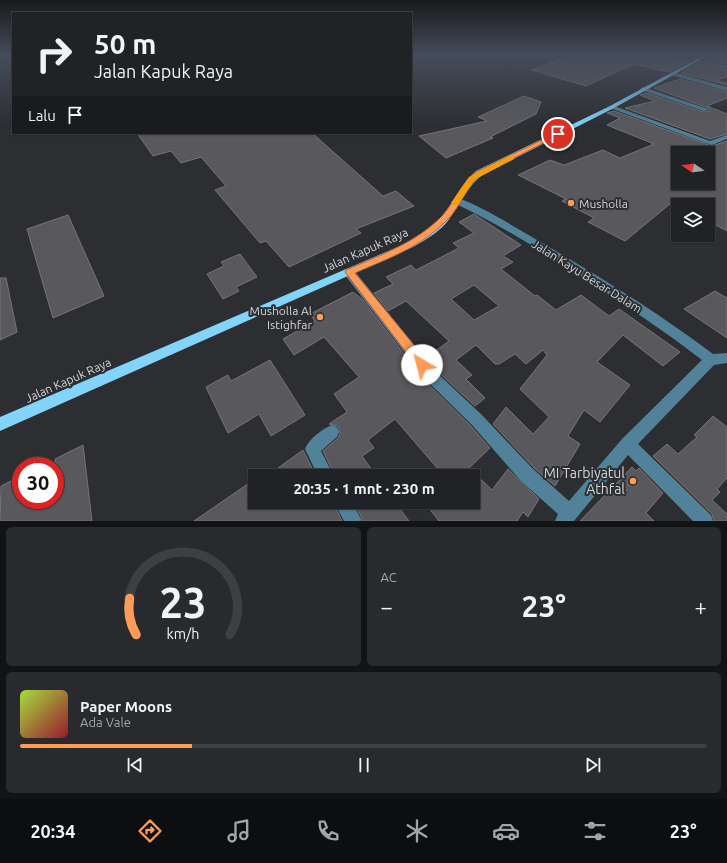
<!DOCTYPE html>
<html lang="id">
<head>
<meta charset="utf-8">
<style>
  :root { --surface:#212226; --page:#292a2e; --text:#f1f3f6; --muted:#a2a4a7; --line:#3e3f43; --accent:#fe9b59 }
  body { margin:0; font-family:Ubuntu,sans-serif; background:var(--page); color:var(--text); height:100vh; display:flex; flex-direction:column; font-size:15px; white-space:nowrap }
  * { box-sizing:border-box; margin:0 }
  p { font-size:13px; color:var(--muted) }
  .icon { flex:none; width:22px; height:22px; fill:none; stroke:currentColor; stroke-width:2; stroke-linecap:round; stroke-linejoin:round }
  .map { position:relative; height:521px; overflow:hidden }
  .details { display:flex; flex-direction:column; gap:6px; padding:6px; background:#121315; flex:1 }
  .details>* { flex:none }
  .banner { position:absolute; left:12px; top:12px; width:400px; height:122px; border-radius:0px; box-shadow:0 1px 3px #0004,0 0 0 1px var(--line); background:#212226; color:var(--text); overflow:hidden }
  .needle { width:26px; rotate:283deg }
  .controls { position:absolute; left:671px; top:146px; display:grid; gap:8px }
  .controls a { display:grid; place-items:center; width:44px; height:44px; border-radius:0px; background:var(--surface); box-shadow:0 1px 3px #0004,0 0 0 1px var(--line); font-size:20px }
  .speed { position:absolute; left:12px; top:457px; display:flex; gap:8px; font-size:20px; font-weight:700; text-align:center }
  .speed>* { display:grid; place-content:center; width:52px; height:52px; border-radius:50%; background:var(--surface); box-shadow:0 1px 3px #0004,0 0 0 1px var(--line); line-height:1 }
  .speed .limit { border:6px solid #d22; background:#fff; color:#111 }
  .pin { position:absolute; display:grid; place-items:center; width:34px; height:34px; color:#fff; margin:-17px; border:2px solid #fff; border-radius:50%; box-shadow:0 1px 4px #0007 }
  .me { position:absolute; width:44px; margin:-22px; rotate:323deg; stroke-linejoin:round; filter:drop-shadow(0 0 3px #0008) }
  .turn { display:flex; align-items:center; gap:14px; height:84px; padding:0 16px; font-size:18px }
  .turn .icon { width:52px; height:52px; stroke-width:2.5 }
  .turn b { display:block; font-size:28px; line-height:34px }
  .then { display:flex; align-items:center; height:38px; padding:0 16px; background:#0003; gap:8px; font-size:15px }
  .big { font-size:30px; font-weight:700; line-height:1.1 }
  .details .widget { flex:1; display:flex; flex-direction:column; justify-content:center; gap:6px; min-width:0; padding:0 14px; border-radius:6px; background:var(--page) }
  .details .dial { align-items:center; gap:0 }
  .dial svg { height:104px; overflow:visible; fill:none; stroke:var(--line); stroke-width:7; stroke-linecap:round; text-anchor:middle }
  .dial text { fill:var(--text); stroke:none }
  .song { display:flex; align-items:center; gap:12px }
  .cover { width:48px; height:48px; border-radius:6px; background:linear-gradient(135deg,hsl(80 70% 55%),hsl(350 70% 35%)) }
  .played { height:4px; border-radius:2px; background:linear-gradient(90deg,var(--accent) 25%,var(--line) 25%) }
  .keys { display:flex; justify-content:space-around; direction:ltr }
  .heat { display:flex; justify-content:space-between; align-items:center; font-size:22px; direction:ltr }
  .details .tiles { flex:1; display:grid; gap:6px; grid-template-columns:1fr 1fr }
  .widget:last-child { grid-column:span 2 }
  .trip { position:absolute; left:248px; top:469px; width:232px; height:40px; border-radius:0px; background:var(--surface); box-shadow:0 1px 3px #0004,0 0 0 1px var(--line); font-weight:700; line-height:40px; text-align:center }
  .tabs { display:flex; height:64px; justify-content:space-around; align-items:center; background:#0d0e0f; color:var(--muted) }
  .tabs .icon { width:28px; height:28px }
  .tabs .on { color:var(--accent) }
  .tabs b { font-size:18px; color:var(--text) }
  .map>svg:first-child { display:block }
  .building { fill:#59595d; stroke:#757579; fill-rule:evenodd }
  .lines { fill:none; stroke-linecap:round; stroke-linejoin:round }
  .minor { fill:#51829a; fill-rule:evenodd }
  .major { fill:#82d4fa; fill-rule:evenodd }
  .route { fill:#fe9b59; stroke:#a5653a }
  .slow { fill:#f59e0b }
  .poi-dot { fill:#fe9b59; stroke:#2c2e32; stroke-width:1.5 }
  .labels { text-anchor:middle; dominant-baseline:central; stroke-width:4; stroke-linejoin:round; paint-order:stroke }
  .poi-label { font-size:12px; fill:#d4d6d8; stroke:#2c2e32; text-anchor:start }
  .street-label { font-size:12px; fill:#d4d6d8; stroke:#2c2e32 }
  .near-poi-label { font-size:14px; fill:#d4d6d8; stroke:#2c2e32; text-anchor:end }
</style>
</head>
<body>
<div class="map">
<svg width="727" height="521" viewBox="0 0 727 521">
  <rect width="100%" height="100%" fill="#2c2e32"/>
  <g class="building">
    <path d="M575 54 595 57V54H659L690 61 669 72 634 64 586 86 532 70Z"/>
    <path d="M725 54H727V64L704 60 714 56 720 57Z"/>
    <path d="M697 64 727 69V77L716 80 727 83V85L681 73Z"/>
    <path d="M680 79 727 92V98L707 106 727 114V134L710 139 625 108 655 101 640 95 646 93 704 112 710 111 708 108 654 88Z"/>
    <path d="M524 96 541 102 536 114 490 137 493 138 446 158 419 136 487 121 478 117Z"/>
    <path d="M614 111 712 146 727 141V231L708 221V205H676L671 203 625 241 588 222 594 218 562 201 566 199 518 175 550 160 564 165 603 150 620 158 654 144 607 125 620 118 607 113ZM708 147V183H678V153H688Z"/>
    <path d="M137 133H312L383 196 396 191 414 206 356 229 361 233 289 267 266 241 260 243 215 190 226 186 201 157 181 163 171 151 153 156Z"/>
    <path d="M474 214 521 245 503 256 513 262 501 269 535 296 537 295 556 310 581 295 609 316 619 309 680 352 663 366 623 335 597 362 630 385 600 422 584 410 568 436 580 444 555 486 534 468 493 424 506 407 533 434 549 417 520 389 547 355 543 350 526 364 515 354 499 364H495L476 345 456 360 472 375 466 379 485 398 475 406 436 370 426 358 449 341 406 301 388 311 374 293 393 284 386 277 411 265 416 270 459 248 453 243 474 233 459 222ZM474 285 499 306 474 320 451 299Z"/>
    <path d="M68 215 104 296 53 318 27 229Z"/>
    <path d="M240 254 257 277 236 287 239 291 223 299 207 274 224 266 221 262Z"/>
    <path d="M0 278H6L17 332 0 340Z"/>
    <path d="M715 291 727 298V338L684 309Z"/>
    <path d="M353 292 362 299 424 380 471 426 490 448 469 468 492 490 508 469 539 499 528 517 523 512 517 521H439L424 502H473V476H444L395 419 368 440 374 448 362 456 376 476H335L323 451 338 438 340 433 338 426 329 424 347 412 334 394 359 377 324 337 294 355 283 339 315 321 310 314Z"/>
    <path d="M270 360 305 415 271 436 259 414 228 433 206 387 228 375 231 381Z"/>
    <path d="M713 416 727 427V478L717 489 720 492 712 500 727 514V521H714L712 514 653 456 667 444 678 454 697 437 694 435Z"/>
    <path d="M83 445 92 521H0L1 486 21 476V500H55V459Z"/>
    <path d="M303 450 316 476H267Z"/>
    <path d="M632 467 636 471 639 468 663 493 646 513 654 521H580Z"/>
    <path d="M255 479V502H333L342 521H194Z"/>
    <path d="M354 502H395L409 521H363Z"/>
  </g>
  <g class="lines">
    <g class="minor">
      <path d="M696 60 727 66V68L696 62Z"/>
      <path d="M673 72 727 87V91L671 75Z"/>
      <path d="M643 87 708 109 709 110 704 111 641 90 640 89Z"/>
      <path d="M610 106H614L710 141 727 135V139L712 145 706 143 610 108Z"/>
      <path d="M457 198C478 204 513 226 532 237 594 273 656 311 713 354L727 353V363L714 365 638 444 711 515 713 521H693L628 455 574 521H555L558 514 521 481 472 425 425 379 345 275 344 272 345 269H353L435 371 482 415 533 469 569 501 622 439 702 360C667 333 630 308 593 284 548 255 503 226 454 203V199Z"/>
      <path d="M332 425 337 427 339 432 337 437 321 451 334 476H318L305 449C309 439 322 429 332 425Z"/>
      <path d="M334 502H352L362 521H344Z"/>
    </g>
    <path class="major" d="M706 54H711L614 108 482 175C467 187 461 203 450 218 441 231 427 239 413 247L0 431V417L407 243C420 235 434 227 444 214 455 199 462 183 476 171L610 106Z"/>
  </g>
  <linearGradient id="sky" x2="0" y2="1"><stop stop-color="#18191c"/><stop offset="0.43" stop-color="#454c5a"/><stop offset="1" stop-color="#454c5a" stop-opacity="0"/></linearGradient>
  <rect width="727" height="127" fill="url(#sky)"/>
  <path class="route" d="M556 133 561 134 481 175C466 186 461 206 448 219 422 247 389 258 355 273L427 361 428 365 427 368 422 370 418 368 345 272 346 270C380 255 416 243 442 216 455 202 461 183 476 172Z"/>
  <path class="slow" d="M511 155 514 156V159L474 180 458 205H453L451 203 469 177Z"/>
  <g class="poi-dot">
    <circle cx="571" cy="203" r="4"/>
    <circle cx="320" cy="317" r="4"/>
    <circle cx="633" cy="481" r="4"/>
  </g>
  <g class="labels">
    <g class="poi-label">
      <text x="579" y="203">Musholla</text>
      <text x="312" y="310" text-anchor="end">Musholla Al<tspan x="312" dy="14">Istighfar</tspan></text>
    </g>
    <g class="street-label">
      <text transform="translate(365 250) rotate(-24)">Jalan Kapuk Raya</text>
      <text transform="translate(587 276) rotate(32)">Jalan Kayu Besar Dalam</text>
      <text transform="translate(68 380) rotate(-24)">Jalan Kapuk Raya</text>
    </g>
    <g class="near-poi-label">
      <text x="625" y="473">MI Tarbiyatul<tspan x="625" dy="16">Athfal</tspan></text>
    </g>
  </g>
</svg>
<div class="controls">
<a><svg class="needle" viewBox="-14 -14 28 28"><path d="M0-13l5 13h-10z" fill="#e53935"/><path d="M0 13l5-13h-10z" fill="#a2a4a7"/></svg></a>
<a><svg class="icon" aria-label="layers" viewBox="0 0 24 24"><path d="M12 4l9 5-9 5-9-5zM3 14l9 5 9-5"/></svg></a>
</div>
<div class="speed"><div class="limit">30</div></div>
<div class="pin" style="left:558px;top:134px;background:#d93025"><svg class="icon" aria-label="arrive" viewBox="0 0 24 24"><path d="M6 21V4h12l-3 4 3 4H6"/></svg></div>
<svg class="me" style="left:422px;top:365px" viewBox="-20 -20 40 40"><circle r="19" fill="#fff"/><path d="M0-13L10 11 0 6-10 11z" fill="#fe9b59"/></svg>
<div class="trip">20:35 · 1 mnt · 230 m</div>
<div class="banner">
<div class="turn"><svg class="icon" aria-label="right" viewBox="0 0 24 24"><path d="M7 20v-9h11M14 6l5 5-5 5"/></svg><div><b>50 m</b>Jalan Kapuk Raya</div></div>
<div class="then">Lalu<svg class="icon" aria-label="arrive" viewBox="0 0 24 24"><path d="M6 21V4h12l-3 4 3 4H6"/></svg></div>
</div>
</div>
<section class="details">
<div class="tiles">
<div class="widget dial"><svg viewBox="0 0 100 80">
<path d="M14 69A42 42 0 1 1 86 69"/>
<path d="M14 69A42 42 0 0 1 9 41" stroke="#fe9b59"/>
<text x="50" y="56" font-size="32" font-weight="700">23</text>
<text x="50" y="72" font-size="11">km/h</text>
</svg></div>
<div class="widget"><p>AC</p>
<div class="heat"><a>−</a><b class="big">23°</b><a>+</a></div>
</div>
<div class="widget">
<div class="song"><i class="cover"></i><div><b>Paper Moons</b><p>Ada Vale</p></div></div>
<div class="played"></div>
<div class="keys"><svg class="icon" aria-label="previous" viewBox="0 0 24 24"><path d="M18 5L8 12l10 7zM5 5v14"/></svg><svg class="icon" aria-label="pause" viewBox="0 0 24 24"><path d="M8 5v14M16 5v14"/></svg><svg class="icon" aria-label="next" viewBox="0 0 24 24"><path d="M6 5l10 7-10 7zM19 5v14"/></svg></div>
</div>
</div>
</section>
<nav class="tabs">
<b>20:34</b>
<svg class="icon on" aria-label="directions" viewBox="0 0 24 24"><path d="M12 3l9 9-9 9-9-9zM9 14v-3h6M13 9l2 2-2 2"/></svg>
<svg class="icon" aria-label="music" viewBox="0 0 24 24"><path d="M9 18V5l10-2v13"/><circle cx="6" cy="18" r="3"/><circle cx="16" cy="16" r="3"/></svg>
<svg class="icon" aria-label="phone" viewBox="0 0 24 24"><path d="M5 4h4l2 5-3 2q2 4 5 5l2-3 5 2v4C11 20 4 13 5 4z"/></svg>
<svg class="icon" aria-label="climate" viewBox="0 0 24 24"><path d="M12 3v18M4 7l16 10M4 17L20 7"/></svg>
<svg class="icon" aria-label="car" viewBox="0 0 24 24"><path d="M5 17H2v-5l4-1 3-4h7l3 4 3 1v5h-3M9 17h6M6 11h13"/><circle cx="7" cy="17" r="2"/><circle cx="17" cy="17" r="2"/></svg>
<svg class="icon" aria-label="filters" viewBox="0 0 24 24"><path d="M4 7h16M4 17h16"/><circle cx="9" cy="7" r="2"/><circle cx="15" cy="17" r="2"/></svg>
<b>23°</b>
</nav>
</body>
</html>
